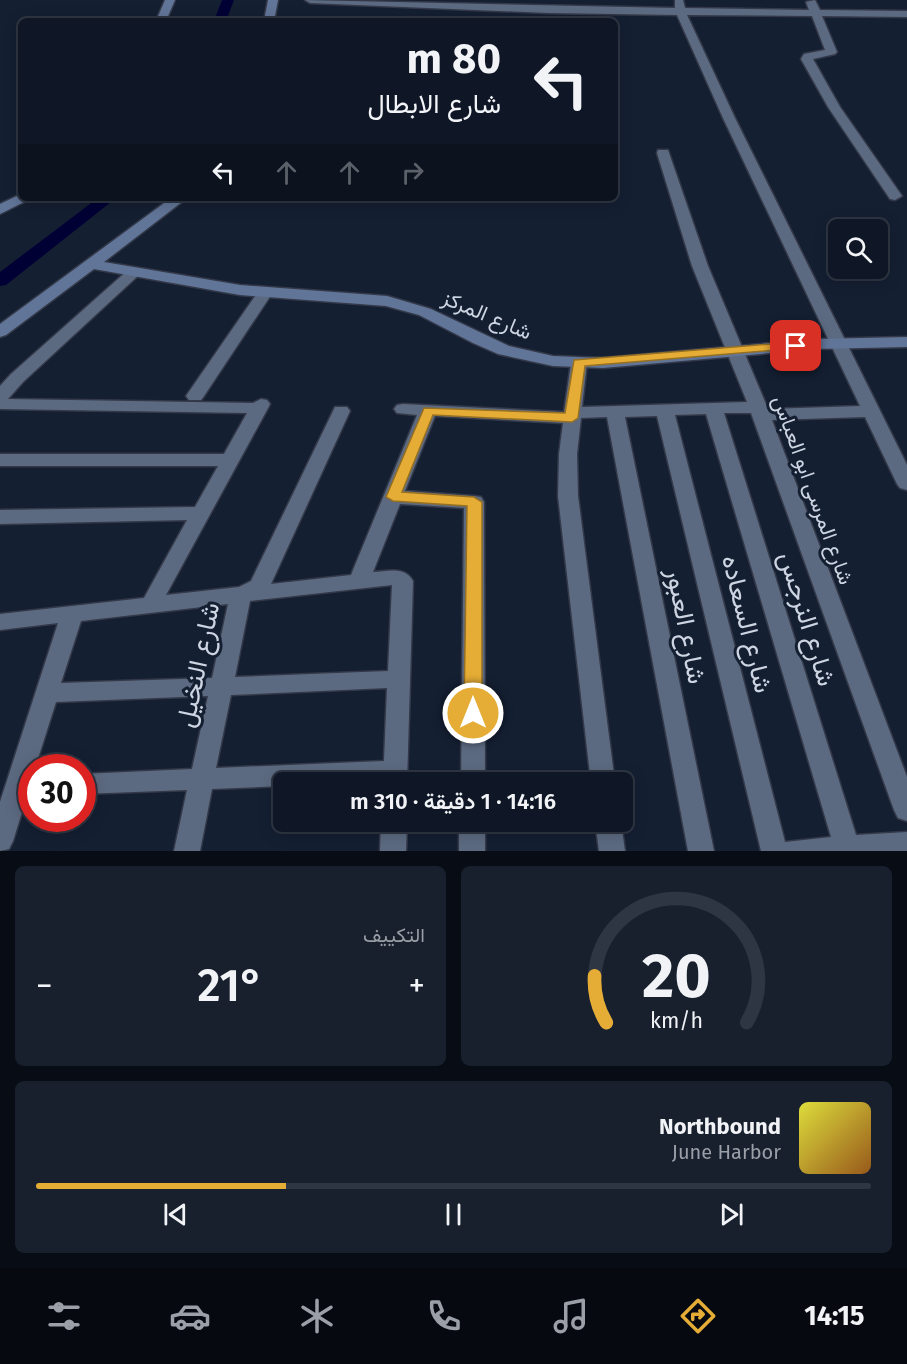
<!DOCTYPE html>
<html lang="ar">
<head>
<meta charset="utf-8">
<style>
  :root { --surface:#0f1726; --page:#18202e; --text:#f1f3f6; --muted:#9b9fa7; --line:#2f3643; --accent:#e6ad36 }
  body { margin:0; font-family:"Fira Sans",Vazirmatn,sans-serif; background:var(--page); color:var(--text); direction:rtl; height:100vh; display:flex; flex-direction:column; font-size:22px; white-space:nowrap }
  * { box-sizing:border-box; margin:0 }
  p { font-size:20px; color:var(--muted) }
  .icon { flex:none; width:33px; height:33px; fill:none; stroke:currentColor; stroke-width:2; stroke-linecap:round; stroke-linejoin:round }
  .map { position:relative; height:851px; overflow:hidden; direction:ltr }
  .drawer { display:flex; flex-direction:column; gap:15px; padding:15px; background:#080d15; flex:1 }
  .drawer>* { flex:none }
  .banner { position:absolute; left:18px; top:18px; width:600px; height:183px; border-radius:9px; box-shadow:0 3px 15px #0003,0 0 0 2px var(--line); direction:rtl; background:#0f1726; color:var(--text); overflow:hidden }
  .buttons { position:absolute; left:828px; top:219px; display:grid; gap:12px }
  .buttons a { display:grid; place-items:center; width:60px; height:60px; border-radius:9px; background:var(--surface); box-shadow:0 3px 15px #0003,0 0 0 2px var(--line); font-size:30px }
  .speed { position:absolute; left:18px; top:754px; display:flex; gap:12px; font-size:30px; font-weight:700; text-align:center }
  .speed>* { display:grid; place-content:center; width:78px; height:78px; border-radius:50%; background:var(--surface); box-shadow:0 3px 15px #0003,0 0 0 2px var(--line); line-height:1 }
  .speed .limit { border:9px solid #d22; background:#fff; color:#111 }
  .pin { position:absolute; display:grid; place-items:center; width:51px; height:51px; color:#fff; margin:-26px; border-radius:12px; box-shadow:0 3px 9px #0006 }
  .me { position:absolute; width:66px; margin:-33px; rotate:0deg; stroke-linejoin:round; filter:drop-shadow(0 0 4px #0008) }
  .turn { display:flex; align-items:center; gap:21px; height:126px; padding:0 18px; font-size:27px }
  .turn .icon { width:78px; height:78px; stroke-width:2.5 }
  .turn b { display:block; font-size:42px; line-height:51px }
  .lanes { display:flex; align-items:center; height:57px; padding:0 18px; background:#0003; justify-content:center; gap:30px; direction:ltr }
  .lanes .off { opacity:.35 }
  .big { font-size:45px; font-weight:600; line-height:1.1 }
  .drawer .card { flex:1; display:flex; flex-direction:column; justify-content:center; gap:9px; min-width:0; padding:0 21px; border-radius:9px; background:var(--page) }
  .drawer .dial { align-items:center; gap:0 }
  .dial svg { height:156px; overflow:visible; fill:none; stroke:var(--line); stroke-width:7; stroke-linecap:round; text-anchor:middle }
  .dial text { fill:var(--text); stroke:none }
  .song { display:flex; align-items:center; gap:18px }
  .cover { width:72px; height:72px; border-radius:9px; background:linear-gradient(135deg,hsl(60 70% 55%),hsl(30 70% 35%)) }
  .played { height:6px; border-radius:3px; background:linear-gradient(90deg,var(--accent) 30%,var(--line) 30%) }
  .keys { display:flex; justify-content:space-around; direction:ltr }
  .heat { display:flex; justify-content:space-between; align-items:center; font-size:33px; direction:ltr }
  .drawer .tiles { flex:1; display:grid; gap:15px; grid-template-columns:1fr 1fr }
  .card:last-child { grid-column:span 2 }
  .trip { position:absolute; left:273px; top:772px; width:360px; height:60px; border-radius:9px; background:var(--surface); box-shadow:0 3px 15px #0003,0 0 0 2px var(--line); font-weight:600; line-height:60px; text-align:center; direction:rtl }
  .tab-bar { display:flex; height:96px; justify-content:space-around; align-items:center; background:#06090f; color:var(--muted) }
  .tab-bar .icon { width:42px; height:42px }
  .tab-bar .selected { color:var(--accent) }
  .tab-bar b { font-size:27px; color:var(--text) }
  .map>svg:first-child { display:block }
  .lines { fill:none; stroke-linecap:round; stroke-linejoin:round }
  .canal { fill:#000035; fill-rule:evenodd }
  .street-casing { stroke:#333949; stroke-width:3 }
  .secondary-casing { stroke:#333949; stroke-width:3 }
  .street { fill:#5c6a81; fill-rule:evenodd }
  .secondary { fill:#617598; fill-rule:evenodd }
  .route { fill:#e6ad36; stroke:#967023; stroke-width:1.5 }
  .labels { text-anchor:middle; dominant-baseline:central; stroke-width:6; stroke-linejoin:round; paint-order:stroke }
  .street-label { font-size:21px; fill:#ced5e2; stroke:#141f32 }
  .near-street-label { font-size:26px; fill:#ced5e2; stroke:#141f32 }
</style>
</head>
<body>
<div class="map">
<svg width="907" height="851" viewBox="0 0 907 851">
  <rect width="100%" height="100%" fill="#141f32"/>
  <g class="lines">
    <g class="canal">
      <path d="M222 0H234L226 21H214Z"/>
      <path d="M98 198H116L6 285 0 286V272Z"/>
    </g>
    <g class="street-casing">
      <g id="street">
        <path d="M305 0 675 8V0H683L685 8 809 10 806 2 815 0 820 10 907 11V17L822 16 837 52 835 54 813 59 840 107 902 196 895 200 890 199 828 107 801 59 804 54 825 50 812 16 687 15 735 118 907 465V490L900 488 897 484 865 417 772 420 907 777V821L898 818 894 810 751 413H724L856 835 907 832V851H761L657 416 625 417 714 851H688L607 417 581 418 577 454 578 496 615 783H591L558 496 559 454 563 423 435 416 405 491 474 496 481 497 484 502 485 783H461L464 508 400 504 373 572C388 571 405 566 413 581L407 783H284V786L212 789 200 851H174L187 790 82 794V774L192 769 208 696 56 702 35 768H32V780L13 841 9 849 0 851V802L58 623 0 630V614L144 598 187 520 0 524V510L195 507 218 466H0V454H224L247 413 0 409V386L11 374 128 270 133 268 141 273 23 382 8 399 253 403 261 399 267 400 270 404 268 408 166 595 239 587 251 581 335 407H347L350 411 271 584 351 575 417 415 397 413 394 409 397 405 403 404 564 412 571 363 579 358 587 363 582 407 747 402 692 266 657 153 658 150H668L669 153 708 266 768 409 860 406 723 118 677 15 548 13 310 3ZM706 414 831 837 785 842 675 415ZM392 585 388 671 235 677 250 601ZM228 604 212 678 61 683 81 621ZM387 688 384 761 216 768 231 695Z"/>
        <path d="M265 287 273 292 204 396 201 400H189L186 396 260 289Z"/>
        <path d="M381 822H407L406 851H380Z"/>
        <rect x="459" y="822" width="26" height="29"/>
        <path d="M595 822H621L625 851H599Z"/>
      </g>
    </g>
    <g class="secondary-casing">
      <g id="secondary">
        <path d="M165 0H175L166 21H156Z"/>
        <path d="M268 0H278L274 21H264Z"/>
        <path d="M21 194V198H28L26 201 0 214V204Z"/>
        <path d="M171 198H187L104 262 240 285 387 296 431 309 509 346 553 356 603 358 816 339 907 337V347L816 349 603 368 553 366 498 354 473 343 419 315 386 306 240 295 94 269 6 335 0 337V324Z"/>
      </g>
    </g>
    <use href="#street" class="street"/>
    <use href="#secondary" class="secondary"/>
  </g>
  <path class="route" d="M796 342 800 343 802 346 800 348 585 366 578 418 572 422 433 415 402 492 474 497 482 502V713L479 718 473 720 467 718 464 713 467 506 393 501 386 497 424 408 565 413 574 360Z"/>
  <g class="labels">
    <g class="street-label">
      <text transform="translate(487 315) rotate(23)">شارع المركز</text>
      <text transform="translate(813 490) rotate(70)">شارع المرسى ابو العباس</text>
    </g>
    <g class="near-street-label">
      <text transform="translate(807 619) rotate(73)">شارع النرجس</text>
      <text transform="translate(747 624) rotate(76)">شارع السعاده</text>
      <text transform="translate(686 626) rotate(79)">شارع العبور</text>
      <text transform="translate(198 665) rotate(-78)">شارع النخيل</text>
    </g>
  </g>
</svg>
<div class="buttons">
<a><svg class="icon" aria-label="search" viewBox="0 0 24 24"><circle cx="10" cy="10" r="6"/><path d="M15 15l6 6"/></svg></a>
</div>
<div class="speed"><div class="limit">30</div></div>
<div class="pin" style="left:796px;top:346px;background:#d93025"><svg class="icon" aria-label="arrive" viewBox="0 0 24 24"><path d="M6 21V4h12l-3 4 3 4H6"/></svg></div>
<svg class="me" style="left:473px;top:713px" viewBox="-20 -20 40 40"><circle r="17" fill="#e6ad36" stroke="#fff" stroke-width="3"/><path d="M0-11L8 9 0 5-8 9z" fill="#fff"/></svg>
<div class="trip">14:16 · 1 دقيقة · 310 m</div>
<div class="banner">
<div class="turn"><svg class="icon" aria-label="left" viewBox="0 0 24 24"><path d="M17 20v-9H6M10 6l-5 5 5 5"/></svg><div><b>80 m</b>شارع الابطال</div></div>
<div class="lanes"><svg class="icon" aria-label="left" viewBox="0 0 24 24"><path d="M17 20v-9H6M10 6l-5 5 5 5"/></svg><svg class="icon off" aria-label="ahead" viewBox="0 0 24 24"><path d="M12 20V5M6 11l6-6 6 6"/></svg><svg class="icon off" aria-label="ahead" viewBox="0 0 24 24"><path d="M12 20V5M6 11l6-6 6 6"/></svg><svg class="icon off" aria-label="right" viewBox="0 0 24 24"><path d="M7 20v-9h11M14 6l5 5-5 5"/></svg></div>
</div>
</div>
<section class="drawer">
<div class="tiles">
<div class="card dial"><svg viewBox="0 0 100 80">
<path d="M14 69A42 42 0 1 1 86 69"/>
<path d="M14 69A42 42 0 0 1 8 45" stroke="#e6ad36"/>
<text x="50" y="56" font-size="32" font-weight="700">20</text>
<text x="50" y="72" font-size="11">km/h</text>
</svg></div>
<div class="card"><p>التكييف</p>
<div class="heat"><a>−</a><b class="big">21°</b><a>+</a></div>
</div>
<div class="card">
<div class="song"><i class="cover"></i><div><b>Northbound</b><p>June Harbor</p></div></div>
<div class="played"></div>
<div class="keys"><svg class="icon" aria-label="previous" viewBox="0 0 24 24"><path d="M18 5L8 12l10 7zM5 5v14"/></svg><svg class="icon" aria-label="pause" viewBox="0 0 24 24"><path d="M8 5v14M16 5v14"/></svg><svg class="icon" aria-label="next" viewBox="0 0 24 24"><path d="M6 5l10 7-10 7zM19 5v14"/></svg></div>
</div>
</div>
</section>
<nav class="tab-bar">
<b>14:15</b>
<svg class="icon selected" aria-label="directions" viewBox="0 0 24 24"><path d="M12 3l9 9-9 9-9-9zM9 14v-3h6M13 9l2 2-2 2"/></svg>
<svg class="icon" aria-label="music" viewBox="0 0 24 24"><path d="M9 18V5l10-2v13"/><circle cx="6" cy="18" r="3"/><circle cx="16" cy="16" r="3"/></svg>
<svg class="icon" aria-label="phone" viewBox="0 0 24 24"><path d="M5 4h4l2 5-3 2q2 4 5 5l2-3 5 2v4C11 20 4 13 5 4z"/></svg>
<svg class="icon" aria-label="climate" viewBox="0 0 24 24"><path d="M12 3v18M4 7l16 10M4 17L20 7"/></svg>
<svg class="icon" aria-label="car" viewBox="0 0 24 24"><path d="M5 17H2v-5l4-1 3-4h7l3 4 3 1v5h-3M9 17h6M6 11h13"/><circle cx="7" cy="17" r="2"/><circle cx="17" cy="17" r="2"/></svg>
<svg class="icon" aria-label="filters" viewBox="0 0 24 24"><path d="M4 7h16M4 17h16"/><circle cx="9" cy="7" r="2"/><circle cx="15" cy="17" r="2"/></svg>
</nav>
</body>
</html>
